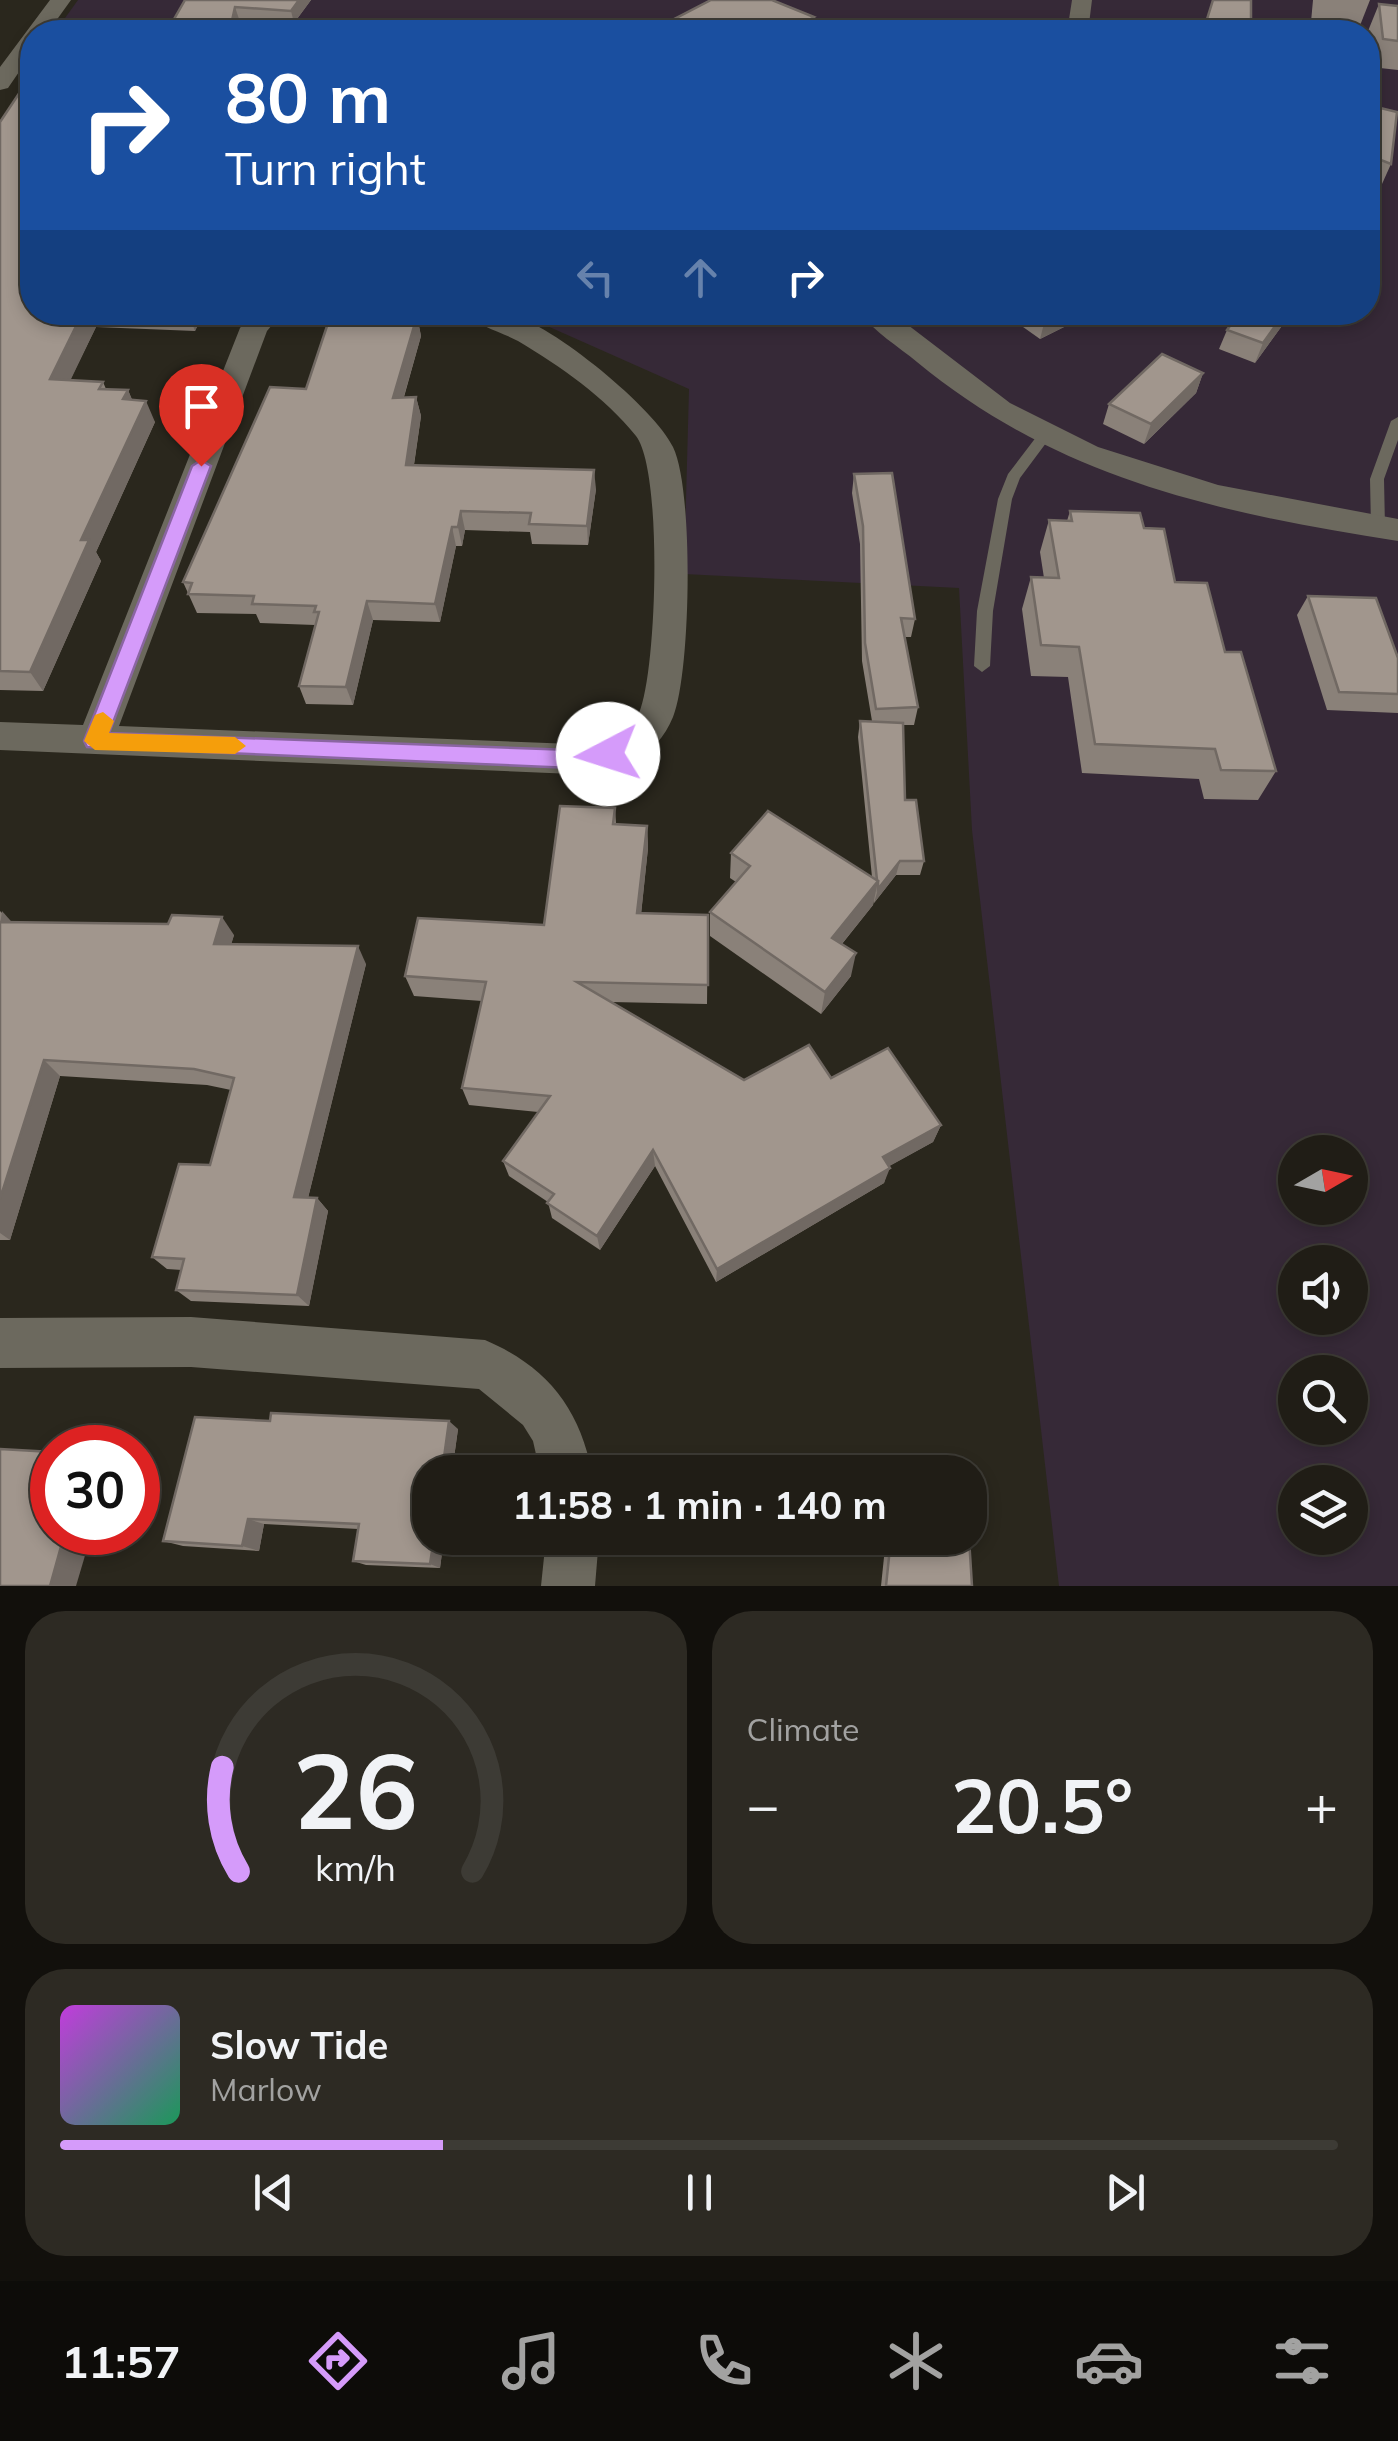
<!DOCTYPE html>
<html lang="en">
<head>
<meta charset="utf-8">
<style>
  :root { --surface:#201d16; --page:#2d2a23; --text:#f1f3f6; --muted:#a2a2a1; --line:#3d3b35; --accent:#d59bfa }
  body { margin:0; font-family:Mulish,sans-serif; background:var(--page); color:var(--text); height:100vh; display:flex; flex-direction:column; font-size:38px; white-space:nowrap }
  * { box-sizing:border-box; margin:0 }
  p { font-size:32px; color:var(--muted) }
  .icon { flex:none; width:55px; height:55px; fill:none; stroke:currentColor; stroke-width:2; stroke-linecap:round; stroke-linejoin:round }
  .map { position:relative; height:1586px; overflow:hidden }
  .sheet { display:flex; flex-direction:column; gap:25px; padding:25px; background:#12100c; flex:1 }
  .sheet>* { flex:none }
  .guide { position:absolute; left:20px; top:20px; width:1360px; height:305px; border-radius:40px; box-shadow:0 5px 15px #0003,0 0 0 2px var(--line); background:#1a4fa0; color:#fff; overflow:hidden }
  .needle { width:65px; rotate:81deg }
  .fabs { position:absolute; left:1278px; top:1135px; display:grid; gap:20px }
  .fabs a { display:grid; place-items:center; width:90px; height:90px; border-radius:50%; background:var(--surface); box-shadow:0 5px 15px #0003,0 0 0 2px var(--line); font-size:50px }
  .speed { position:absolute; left:30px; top:1425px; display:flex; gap:20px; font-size:50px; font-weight:700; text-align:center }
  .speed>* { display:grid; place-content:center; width:130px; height:130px; border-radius:50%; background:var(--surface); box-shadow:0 5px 15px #0003,0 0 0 2px var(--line); line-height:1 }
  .speed .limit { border:15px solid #d22; background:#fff; color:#111 }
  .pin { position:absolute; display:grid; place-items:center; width:85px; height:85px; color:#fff; margin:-102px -42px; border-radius:50% 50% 50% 0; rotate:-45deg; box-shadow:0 0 10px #0007 }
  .pin .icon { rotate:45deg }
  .me { position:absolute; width:110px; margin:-55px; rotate:265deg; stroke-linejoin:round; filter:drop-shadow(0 0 8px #0008) }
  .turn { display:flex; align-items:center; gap:35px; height:210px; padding:0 40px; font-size:45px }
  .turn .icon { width:130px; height:130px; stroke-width:2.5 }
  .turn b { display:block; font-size:70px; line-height:85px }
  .lanes { display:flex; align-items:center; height:95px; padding:0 40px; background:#0003; justify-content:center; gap:50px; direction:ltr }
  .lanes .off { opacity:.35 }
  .big { font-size:75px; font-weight:700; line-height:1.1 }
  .sheet .widget { flex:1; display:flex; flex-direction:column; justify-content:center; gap:15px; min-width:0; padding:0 35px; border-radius:40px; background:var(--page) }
  .sheet .dial { align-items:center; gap:0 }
  .dial svg { height:260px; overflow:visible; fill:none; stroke:var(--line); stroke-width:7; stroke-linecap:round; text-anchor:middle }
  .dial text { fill:var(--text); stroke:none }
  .song { display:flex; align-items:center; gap:30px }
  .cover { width:120px; height:120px; border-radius:15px; background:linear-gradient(135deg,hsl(290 70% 55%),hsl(150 70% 35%)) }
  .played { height:10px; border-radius:5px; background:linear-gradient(90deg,var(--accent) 30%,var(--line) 30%) }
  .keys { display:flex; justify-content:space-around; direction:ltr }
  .heat { display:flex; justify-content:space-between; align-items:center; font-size:55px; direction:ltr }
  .sheet .tiles { flex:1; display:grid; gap:25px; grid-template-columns:1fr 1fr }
  .widget:last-child { grid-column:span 2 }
  .trip { position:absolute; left:412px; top:1455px; width:575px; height:100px; border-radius:40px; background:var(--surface); box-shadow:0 5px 15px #0003,0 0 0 2px var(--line); font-weight:700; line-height:100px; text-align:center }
  .tab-bar { display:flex; height:160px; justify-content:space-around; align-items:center; background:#0d0c09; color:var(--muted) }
  .tab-bar .icon { width:70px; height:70px }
  .tab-bar .current { color:var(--accent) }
  .tab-bar b { font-size:45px; color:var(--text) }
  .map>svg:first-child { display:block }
  .industrial { fill:#362937; fill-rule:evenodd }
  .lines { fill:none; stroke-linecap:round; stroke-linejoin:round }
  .service { fill:#6c695e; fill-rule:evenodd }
  .minor { fill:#6c695e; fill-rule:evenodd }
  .wall { fill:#8a8179 }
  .shaded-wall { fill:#716963 }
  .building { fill:#a1968d; stroke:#716963; stroke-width:2.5 }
  .route { fill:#d59bfa; stroke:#8a65a2; stroke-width:2.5 }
  .slow { fill:#f59e0b }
</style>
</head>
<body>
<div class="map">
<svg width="1398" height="1586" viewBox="0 0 1398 1586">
  <rect width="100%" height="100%" fill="#2a271d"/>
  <path class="industrial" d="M78 0H1398V1586H1059L972 830 959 588 684 574 689 389 518 313 1368 312V32H55ZM1295 1152H1350V1208H1295ZM1295 1262H1350V1318H1295ZM1295 1372H1350V1428H1295ZM1295 1482H1350V1538H1295Z"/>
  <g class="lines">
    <g class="service">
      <path d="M1398 417V440L1384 479 1385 527 1378 532 1371 527 1370 479 1391 421Z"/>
      <path d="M1045 430 1052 435 1020 478 1012 499 993 611 990 666 982 672 974 666 977 611 998 499 1008 474 1040 432Z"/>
    </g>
    <g class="minor">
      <path d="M50 0H71L48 32H32V53L8 88 0 90V67Z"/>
      <path d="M1072 0H1092L1088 32H1067Z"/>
      <path d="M254 312H283L267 331 119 726 573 744C597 741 627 738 639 713 657 671 663 471 636 436 605 397 560 366 518 341 502 332 476 326 465 312 477 312 491 311 503 312 546 319 654 407 673 447 694 489 691 673 673 717 669 727 663 736 657 743 637 766 601 770 573 774L0 750V722L83 725 240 328Z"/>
      <path d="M860 312H891L1010 403 1098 447 1218 485 1398 519V541C1220 513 1060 480 917 362 899 347 874 332 860 312Z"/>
      <path d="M191 1317 485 1340C546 1366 579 1407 592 1472H540L533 1441 523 1425 479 1389 191 1367 0 1368V1318Z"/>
      <path d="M546 1538H599L595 1586H541Z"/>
    </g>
  </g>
  <g class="wall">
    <path d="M185 0H311L294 23 239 19 236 32H171L169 28Z"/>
    <path d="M1313 0H1370L1359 28 1311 22Z"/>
    <path d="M1379 4 1398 6V70L1371 67 1368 31Z"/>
    <path d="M1368 105 1391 164 1382 184 1368 178Z"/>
    <path d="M0 122 32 312H204L195 331 96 327 70 380 103 382 106 389 128 390 132 400 155 422 96 552 101 561 43 691 0 690Z"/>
    <path d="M1002 312H1094L1040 339Z"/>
    <path d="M417 316 421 336 404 397H416L421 416 414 465 596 489 588 545 532 544 530 532 465 530 462 546H456L440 622 373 620 353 705 306 704 299 686 315 625 260 623 256 614 197 613 183 582 306 389Z"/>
    <path d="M1284 323 1255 363 1219 349 1227 330Z"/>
    <path d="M1203 373 1196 393 1144 444 1103 424 1109 404Z"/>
    <path d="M854 474 915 619 911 637H905L918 707 914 725H903L905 800 924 861 920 875H896L874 903V900L873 905 842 944 851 976 821 1014 710 936V912L736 882 730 878 731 853 872 877 858 737 860 721H872L862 661 860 544 852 493Z"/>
    <path d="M1070 511 1144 528 1175 582 1225 652 1276 771 1258 800 1204 799 1199 779 1082 773 1068 677 1031 676 1022 609 1031 577 1044 578 1040 552 1049 520 1067 521Z"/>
    <path d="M1308 596 1398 658V713L1327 710 1297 615Z"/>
    <path d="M615 808 616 824 647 826 648 848 641 914 708 915 707 1004 611 1002 744 1080 831 1078 941 1125 933 1142 889 1166 884 1183 716 1282 655 1166 600 1250 552 1218 548 1202 509 1176 503 1161 538 1112 469 1105 462 1088 482 1001 414 996 405 976 544 925Z"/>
    <path d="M0 911 11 922 234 935 231 944 366 964 308 1198H317L328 1211 309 1306 191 1301 176 1290 182 1270 167 1269 152 1257 210 1165 231 1090 207 1085 60 1076 10 1240H0Z"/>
    <path d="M270 1421 458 1429 452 1472H430V1538H444L440 1568 366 1565 353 1561 358 1529 264 1524 259 1551 183 1546 163 1541Z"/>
    <path d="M886 1538H969L972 1586H881Z"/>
  </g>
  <g class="shaded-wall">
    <path d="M299 0H311L294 23 291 11Z"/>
    <path d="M235 7 239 19 236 32H234L231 25Z"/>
    <path d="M814 17 813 32H788Z"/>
    <path d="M83 312H89L96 327 61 400 50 379Z"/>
    <path d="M188 312H204L195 331Z"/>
    <path d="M1047 312H1094L1040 339Z"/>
    <path d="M1285 312H1288L1284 323 1255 363 1263 343Z"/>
    <path d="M417 316 421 336 398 417 393 398Z"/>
    <path d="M1203 373 1196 393 1144 444 1151 424Z"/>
    <path d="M128 390 137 411 123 399Z"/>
    <path d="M416 397 421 416 411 484 406 465Z"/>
    <path d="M146 401 155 422 96 552 101 561 43 691 30 672 81 540Z"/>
    <path d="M594 470 596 489 588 545 587 526Z"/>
    <path d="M461 511 465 530 462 546 458 527Z"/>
    <path d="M452 527 456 546 440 622 435 604Z"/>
    <path d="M367 601 373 620 353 705 346 687Z"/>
    <path d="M647 826 648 848 639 934 637 913Z"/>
    <path d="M900 861 896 875 874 903 878 889Z"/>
    <path d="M878 881 873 905 828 961 832 938Z"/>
    <path d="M2 911 18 929 0 925Z"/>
    <path d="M222 917 234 935 226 962 214 944Z"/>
    <path d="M358 946 366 964 305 1210 294 1197Z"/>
    <path d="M856 953 851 976 821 1014 825 992Z"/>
    <path d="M44 1060 60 1076 10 1240 0 1233V1199Z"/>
    <path d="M941 1125 933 1142 877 1173 883 1157Z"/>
    <path d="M653 1150 655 1166 600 1250 597 1236Z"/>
    <path d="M890 1168 884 1183 716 1282 717 1269Z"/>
    <path d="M317 1198 328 1211 309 1306 297 1295Z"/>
    <path d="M449 1421 458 1429 452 1472H442Z"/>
    <path d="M248 1519 264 1524 259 1551 242 1546Z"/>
    <path d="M65 1532H92L76 1586H50Z"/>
    <path d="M434 1538H444L440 1568 430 1564Z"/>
  </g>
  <g class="building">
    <path d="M185 0H299L291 11 235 7 231 25 169 28Z"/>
    <path d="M711 0H772L814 17 788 32H671L659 27Z"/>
    <path d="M1213 0H1251V32H1203Z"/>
    <path d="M1379 4 1398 6V41L1383 39Z"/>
    <path d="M24 86H32V312H83L50 379 103 382 99 389 128 390 123 399 146 401 81 540H89L30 672 0 671V122Z"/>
    <path d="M1368 105 1397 112 1391 164 1368 155Z"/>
    <path d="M1240 312H1285L1263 343 1227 330Z"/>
    <path d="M331 314 417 316 393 398 416 397 406 465 594 470 587 526 529 524 531 513 461 511 458 527H452L435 604 367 601 346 687 299 686 319 612H314L316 606 252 604 254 596 188 594 192 583 183 582 270 387 306 389Z"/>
    <path d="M1162 354 1203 373 1151 424 1109 404Z"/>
    <path d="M892 473 915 619 901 618 918 707 876 709 865 643 863 526 854 474Z"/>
    <path d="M1070 511 1140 513 1144 528 1164 529 1175 582 1207 583 1225 652H1241L1276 771 1221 770 1215 749 1095 744 1079 647 1041 645 1031 577 1059 578 1049 520 1072 521Z"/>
    <path d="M1308 596 1376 598 1398 658V694L1339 692Z"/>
    <path d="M860 721 903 723 905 800H916L924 861H900L878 889V881L877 880Z"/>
    <path d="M560 806 615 808 613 824 647 826 637 913 708 915V985L577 982 744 1080 809 1045 831 1078 888 1048 941 1125 883 1157 890 1168 717 1269 653 1150 597 1236 547 1203 554 1194 503 1161 550 1096 462 1088 486 982 405 976 418 918 544 925Z"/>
    <path d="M768 811 878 881 832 938 856 953 825 992 710 912 750 866 731 853Z"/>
    <path d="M172 915 222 917 214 944 358 946 294 1197 317 1198 297 1295 176 1290 184 1259 152 1257 179 1164 210 1165 234 1078 194 1069 44 1060 0 1199V922L168 924Z"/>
    <path d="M271 1413 449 1421 442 1472H430V1538H434L430 1564 353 1561 359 1524 248 1519 242 1546 163 1541 195 1417 270 1421Z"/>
    <path d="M0 1449 52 1452V1532H65L50 1586H0Z"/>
    <path d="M891 1538H969L972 1586H886Z"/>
  </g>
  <path class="route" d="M201 460 211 466 109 733 572 750 608 745 619 754 616 761 572 768 87 747 84 741 192 466Z"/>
  <path class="slow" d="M103 712 114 721 109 733 235 737 246 746 235 754 95 750 84 741 95 715Z"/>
</svg>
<div class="fabs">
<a><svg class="needle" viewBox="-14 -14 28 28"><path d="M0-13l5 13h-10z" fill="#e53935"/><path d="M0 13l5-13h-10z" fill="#a2a2a1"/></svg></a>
<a><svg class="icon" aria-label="sound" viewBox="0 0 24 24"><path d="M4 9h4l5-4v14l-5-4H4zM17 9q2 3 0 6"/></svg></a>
<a><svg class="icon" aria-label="search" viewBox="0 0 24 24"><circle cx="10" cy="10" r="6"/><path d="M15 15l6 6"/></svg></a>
<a><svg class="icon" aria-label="layers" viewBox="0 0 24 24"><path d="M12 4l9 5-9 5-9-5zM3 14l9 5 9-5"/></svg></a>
</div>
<div class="speed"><div class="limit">30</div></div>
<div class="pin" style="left:201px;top:466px;background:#d93025"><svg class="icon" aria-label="arrive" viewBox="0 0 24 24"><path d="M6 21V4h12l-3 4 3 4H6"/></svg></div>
<svg class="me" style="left:608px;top:754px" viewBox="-20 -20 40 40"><circle r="19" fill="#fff"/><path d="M0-13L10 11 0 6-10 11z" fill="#d59bfa"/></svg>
<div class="trip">11:58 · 1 min · 140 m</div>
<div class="guide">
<div class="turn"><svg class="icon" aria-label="right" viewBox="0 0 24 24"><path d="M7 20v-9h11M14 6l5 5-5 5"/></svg><div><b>80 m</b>Turn right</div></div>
<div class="lanes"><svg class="icon off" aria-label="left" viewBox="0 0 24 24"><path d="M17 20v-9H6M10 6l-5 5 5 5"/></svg><svg class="icon off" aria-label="ahead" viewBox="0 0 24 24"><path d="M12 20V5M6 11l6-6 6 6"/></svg><svg class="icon" aria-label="right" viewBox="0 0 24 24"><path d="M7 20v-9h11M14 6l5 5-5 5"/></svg></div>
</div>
</div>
<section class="sheet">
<div class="tiles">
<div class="widget dial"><svg viewBox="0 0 100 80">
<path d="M14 69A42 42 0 1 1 86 69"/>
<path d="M14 69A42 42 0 0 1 9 37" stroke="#d59bfa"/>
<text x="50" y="56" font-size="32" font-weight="700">26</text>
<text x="50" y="72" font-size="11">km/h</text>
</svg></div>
<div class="widget"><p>Climate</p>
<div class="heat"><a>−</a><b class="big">20.5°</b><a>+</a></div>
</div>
<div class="widget">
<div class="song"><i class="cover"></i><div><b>Slow Tide</b><p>Marlow</p></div></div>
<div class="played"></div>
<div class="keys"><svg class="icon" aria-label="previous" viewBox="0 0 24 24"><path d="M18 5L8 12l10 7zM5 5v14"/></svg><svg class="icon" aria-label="pause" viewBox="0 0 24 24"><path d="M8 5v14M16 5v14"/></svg><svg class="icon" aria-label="next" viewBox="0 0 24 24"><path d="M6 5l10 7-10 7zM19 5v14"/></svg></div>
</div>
</div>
</section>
<nav class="tab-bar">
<b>11:57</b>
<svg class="icon current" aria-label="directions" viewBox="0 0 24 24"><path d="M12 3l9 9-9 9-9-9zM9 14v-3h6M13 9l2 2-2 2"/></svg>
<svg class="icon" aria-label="music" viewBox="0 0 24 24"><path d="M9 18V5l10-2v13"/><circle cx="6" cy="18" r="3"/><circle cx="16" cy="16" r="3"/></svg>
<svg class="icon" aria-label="phone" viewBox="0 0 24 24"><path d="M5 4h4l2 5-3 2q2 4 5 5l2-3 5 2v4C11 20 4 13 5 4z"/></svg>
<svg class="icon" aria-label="climate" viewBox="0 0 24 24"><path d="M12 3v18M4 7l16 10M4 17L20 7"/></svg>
<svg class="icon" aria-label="car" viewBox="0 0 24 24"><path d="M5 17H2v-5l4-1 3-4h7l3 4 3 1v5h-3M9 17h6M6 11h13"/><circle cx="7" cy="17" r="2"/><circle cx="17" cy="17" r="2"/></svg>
<svg class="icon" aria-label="filters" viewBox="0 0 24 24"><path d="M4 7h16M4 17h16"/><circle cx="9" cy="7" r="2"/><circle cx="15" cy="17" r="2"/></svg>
</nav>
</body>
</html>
